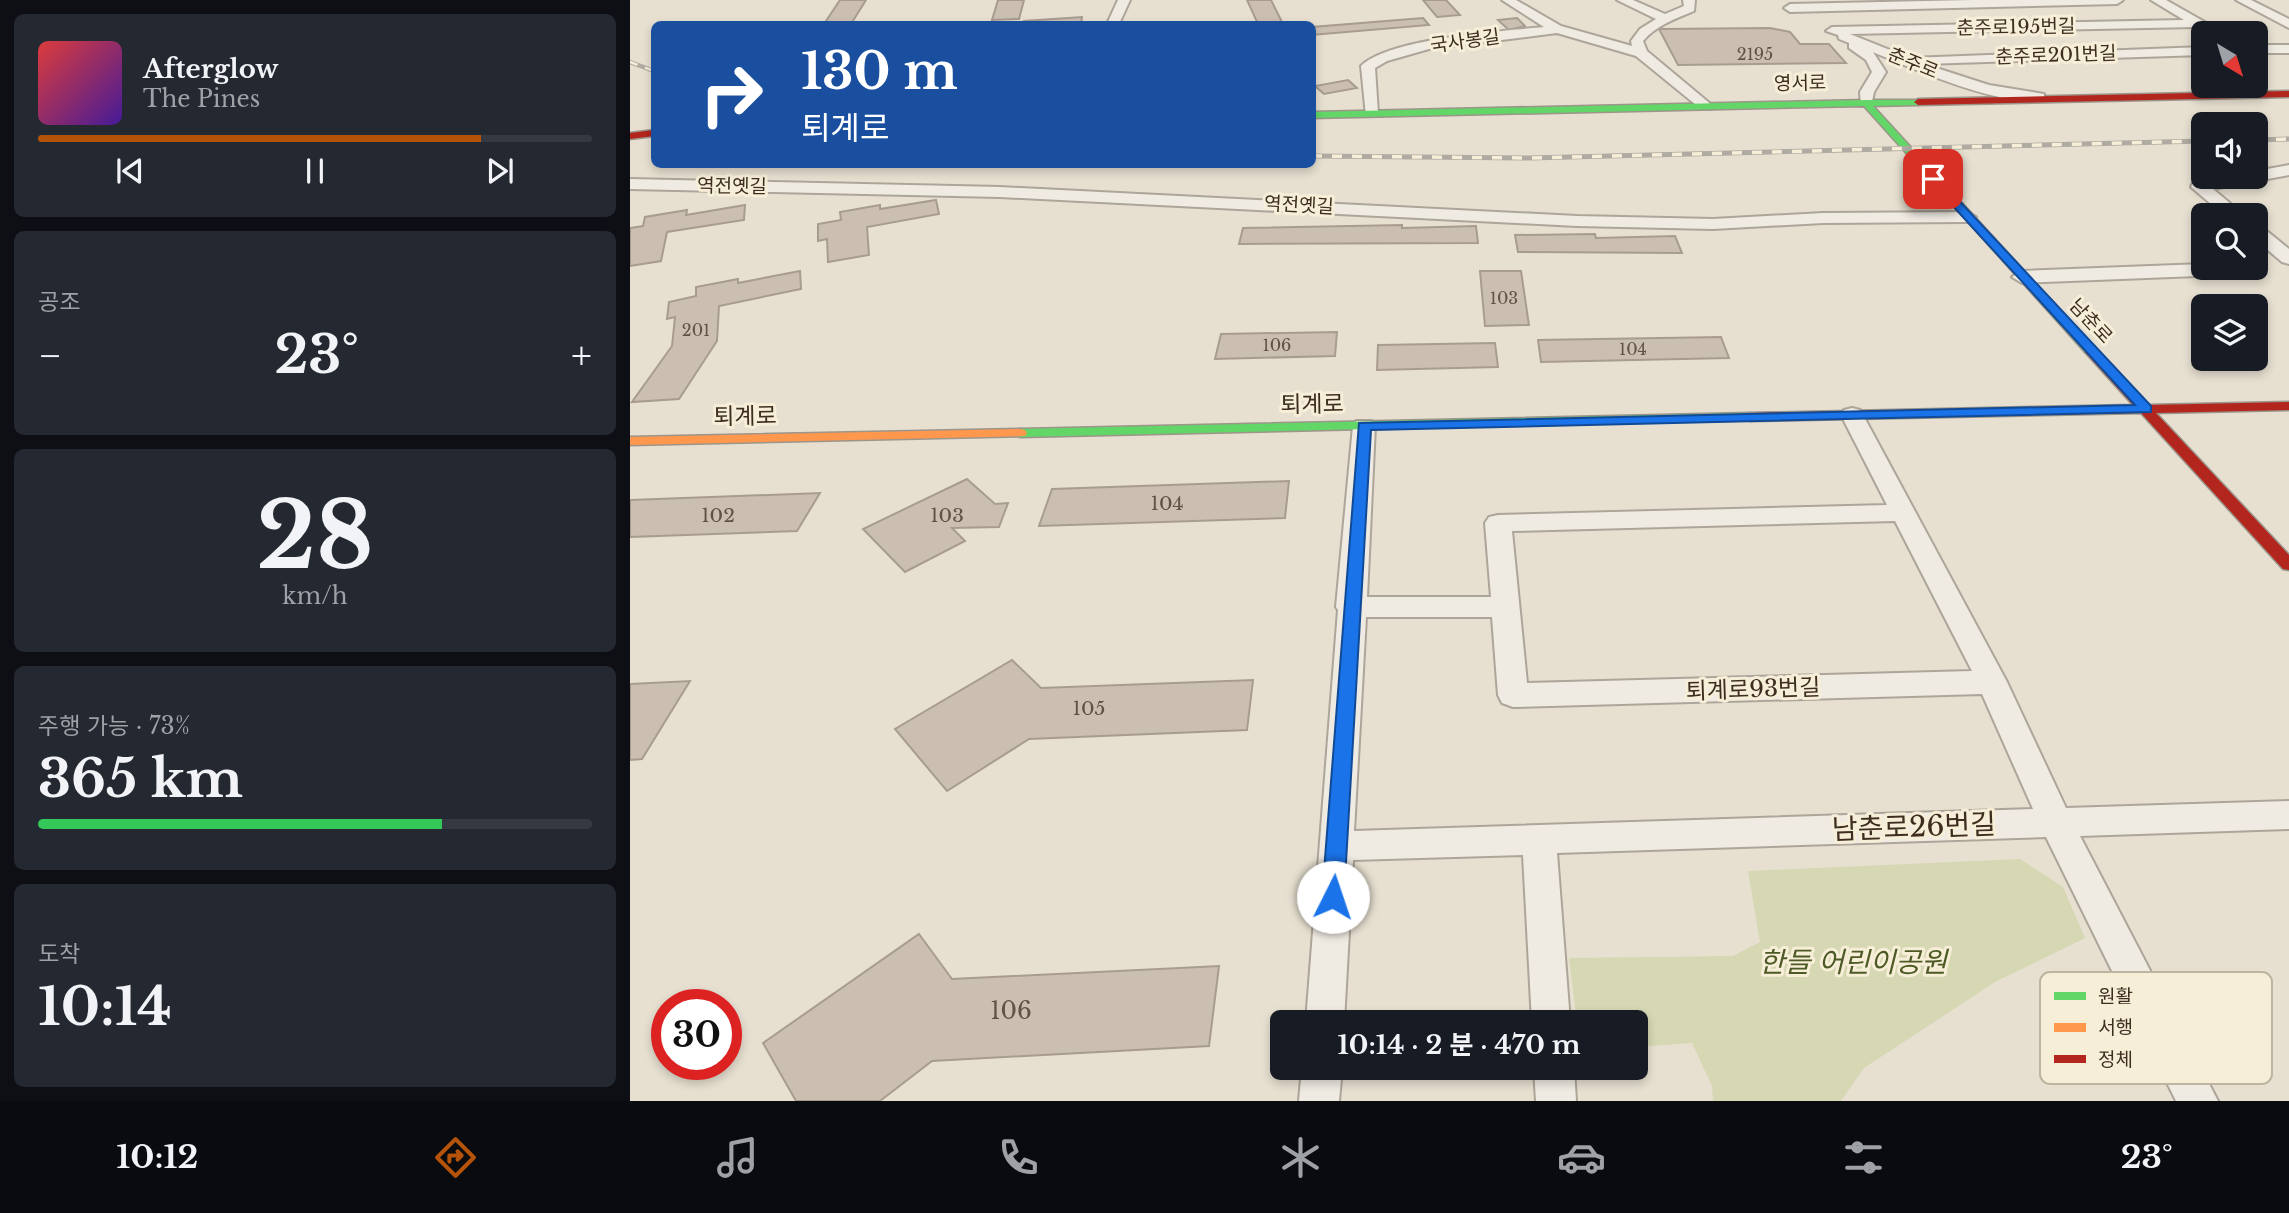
<!DOCTYPE html>
<html lang="ko">
<head>
<meta charset="utf-8">
<style>
  :root { --surface:#171b24; --page:#242831; --text:#f1f3f6; --muted:#9ea1a6; --line:#363941; --accent:#b45309 }
  body { margin:0; font-family:"Libre Baskerville","Noto Sans KR",serif; background:var(--page); color:var(--text); height:100vh; display:flex; flex-direction:column; font-size:26px; white-space:nowrap }
  * { box-sizing:border-box; margin:0 }
  p { font-size:23px; color:var(--muted) }
  .icon { flex:none; width:38px; height:38px; fill:none; stroke:currentColor; stroke-width:2; stroke-linecap:round; stroke-linejoin:round }
  .map { position:relative; flex:1; overflow:hidden }
  .panel { display:flex; flex-direction:column; gap:14px; padding:14px; background:#0d0f14; width:630px }
  .panel>* { flex:none }
  .guide { position:absolute; left:21px; top:21px; width:665px; height:147px; border-radius:10px; box-shadow:0 4px 10px #0003; background:#1a4fa0; color:#fff; overflow:hidden }
  .needle { width:46px; rotate:142deg }
  .buttons { position:absolute; left:1561px; top:21px; display:grid; gap:14px }
  .buttons a { display:grid; place-items:center; width:77px; height:77px; border-radius:10px; background:var(--surface); box-shadow:0 4px 10px #0003; font-size:35px }
  .speed { position:absolute; left:21px; top:989px; display:flex; gap:14px; font-size:35px; font-weight:700; text-align:center }
  .speed>* { display:grid; place-content:center; width:91px; height:91px; border-radius:50%; background:var(--surface); box-shadow:0 4px 10px #0003; line-height:1 }
  .speed .limit { border:10px solid #d22; background:#fff; color:#111 }
  .pin { position:absolute; display:grid; place-items:center; width:60px; height:60px; color:#fff; margin:-30px; border-radius:14px; box-shadow:0 4px 10px #0006 }
  .me { position:absolute; width:77px; margin:-38px; rotate:4deg; stroke-linejoin:round; filter:drop-shadow(0 0 5px #0008) }
  .turn { display:flex; align-items:center; gap:24px; height:147px; padding:0 35px; font-size:32px }
  .turn .icon { width:91px; height:91px; stroke-width:2.5 }
  .turn b { display:block; font-size:49px; line-height:60px }
  .big { font-size:52px; font-weight:700; line-height:1.1 }
  .panel .tile { flex:1; display:flex; flex-direction:column; justify-content:center; gap:10px; min-width:0; padding:0 24px; border-radius:10px; background:var(--page) }
  .panel .dial { align-items:center; gap:0 }
  .dial b { font-size:91px; line-height:1 }
  .song { display:flex; align-items:center; gap:21px }
  .cover { width:84px; height:84px; border-radius:10px; background:linear-gradient(135deg,hsl(0 70% 55%),hsl(260 70% 35%)) }
  .played { height:7px; border-radius:4px; background:linear-gradient(90deg,var(--accent) 80%,var(--line) 80%) }
  .keys { display:flex; justify-content:space-around; direction:ltr }
  .heat { display:flex; justify-content:space-between; align-items:center; font-size:38px; direction:ltr }
  .charge { height:10px; border-radius:5px; background:linear-gradient(90deg,#34c759 73%,var(--line) 0) }
  .trip { position:absolute; left:640px; top:1010px; width:378px; height:70px; border-radius:10px; background:var(--surface); box-shadow:0 4px 10px #0003; font-weight:700; line-height:70px; text-align:center }
  .tabs { display:flex; height:112px; justify-content:space-around; align-items:center; background:#090b0e; color:var(--muted) }
  .tabs .icon { width:49px; height:49px }
  .tabs .current { color:var(--accent) }
  .tabs b { font-size:32px; color:var(--text) }
  main { display:flex; flex:1; min-height:0 }
  .map>svg:first-child { display:block }
  .green { fill:#d6d7b3 }
  .building { fill:#cbbfb2; stroke:#a89c90; stroke-width:2 }
  .lines { fill:none; stroke-linecap:round; stroke-linejoin:round }
  .street-casing { stroke:#ada599; stroke-width:4 }
  .fast-casing { stroke:#9c958a; stroke-width:3 }
  .slow-casing { stroke:#9c958a; stroke-width:3 }
  .jam-casing { stroke:#9c958a; stroke-width:3 }
  .street { fill:#efebe3; fill-rule:evenodd }
  .fast { fill:#63d668; fill-rule:evenodd }
  .slow { fill:#ff974d; fill-rule:evenodd }
  .jam { fill:#b3261e; fill-rule:evenodd }
  .rail-far1-casing { stroke:#afaaa2; stroke-width:4.5 }
  .rail-casing { stroke:#afaaa2; stroke-width:5 }
  .rail-far1 { stroke:#f7eed8; stroke-width:2.5; stroke-dasharray:8; stroke-linecap:butt }
  .rail { stroke:#f7eed8; stroke-width:3.5; stroke-dasharray:10; stroke-linecap:butt }
  .route { fill:#1a73e8; stroke:#114b97; stroke-width:2 }
  .labels { text-anchor:middle; dominant-baseline:central; stroke-width:6; stroke-linejoin:round; paint-order:stroke }
  .far-number-label { font-size:16px; fill:#605244 }
  .far-street-label { font-size:19px; fill:#3d2e20; stroke:#f7eed8 }
  .number-label { font-size:19px; fill:#605244 }
  .street-label { font-size:23px; fill:#3d2e20; stroke:#f7eed8 }
  .near-number-label { font-size:23px; fill:#605244 }
  .near-street-label { font-size:28px; fill:#3d2e20; stroke:#f7eed8 }
  .near-park-label { font-size:28px; font-style:italic; fill:#4d5a26; stroke:#f7eed8 }
  .key { fill:#f7eed8; stroke:#bfb4a1; stroke-width:2 }
  .key-label { font-size:19px; fill:#3d2e20 }
</style>
</head>
<body>
<main>
<section class="panel">
<div class="tile">
<div class="song"><i class="cover"></i><div><b>Afterglow</b><p>The Pines</p></div></div>
<div class="played"></div>
<div class="keys"><svg class="icon" aria-label="previous" viewBox="0 0 24 24"><path d="M18 5L8 12l10 7zM5 5v14"/></svg><svg class="icon" aria-label="pause" viewBox="0 0 24 24"><path d="M8 5v14M16 5v14"/></svg><svg class="icon" aria-label="next" viewBox="0 0 24 24"><path d="M6 5l10 7-10 7zM19 5v14"/></svg></div>
</div>
<div class="tile"><p>공조</p>
<div class="heat"><a>−</a><b class="big">23°</b><a>+</a></div>
</div>
<div class="tile dial"><b>28</b><p>km/h</p></div>
<div class="tile"><p>주행 가능 · 73%</p><b class="big">365 km</b><div class="charge"></div></div>
<div class="tile"><p>도착</p><b class="big">10:14</b></div>
</section>
<div class="map">
<svg width="1659" height="1101" viewBox="0 0 1659 1101">
  <rect width="100%" height="100%" fill="#e7e0d1"/>
  <path class="green" d="M1390 859 1433 887 1455 938 1365 982 1234 1068 1211 1101H1083L1082 1086 1062 1043 1006 1047V1022H947L939 958 1103 956 1130 942 1118 871Z"/>
  <g class="building">
    <path d="M210 0H236L221 24H194Z"/>
    <path d="M368 0H394L389 19 362 20Z"/>
    <path d="M617 0H641L653 24H628Z"/>
    <path d="M793 0H816L830 15 807 17Z"/>
    <path d="M452 17 451 24H393L394 21Z"/>
    <path d="M793 18 799 25 682 35V27Z"/>
    <path d="M887 18 895 26 879 30 868 20Z"/>
    <path d="M1140 28 1160 32 1170 44H1199L1216 63 1048 65 1029 29Z"/>
    <path d="M718 80 727 88 694 94 685 86Z"/>
    <path d="M306 200 309 214 237 227 239 255 198 262 197 239 188 241V224L211 220 210 212 250 205V209Z"/>
    <path d="M115 205 114 220 37 232 31 261 0 266V228L13 226 15 217 57 210 56 215Z"/>
    <path d="M772 225V228L846 226 848 243 609 244 613 228Z"/>
    <path d="M965 234 966 238 1045 236 1052 253 888 252 885 235Z"/>
    <path d="M170 271 171 289 89 306 87 341 49 399 2 402 42 346 45 317 37 319 39 302 66 296V287L108 279V283Z"/>
    <path d="M850 271H891L899 325 855 326Z"/>
    <path d="M707 332 705 356 585 359 591 334Z"/>
    <path d="M1091 337 1099 358 911 362 908 340Z"/>
    <path d="M865 343 868 367 747 370 748 345Z"/>
    <path d="M337 479 365 504 378 503 369 527 322 528 335 541 275 572 233 529Z"/>
    <path d="M659 481 655 518 409 526 422 489Z"/>
    <path d="M190 493 167 531 0 537V500Z"/>
    <path d="M382 660 411 688 623 680 617 730 399 739 317 791 265 729Z"/>
    <path d="M60 681 12 759 0 760V684Z"/>
    <path d="M289 934 322 979 589 966 579 1046 302 1061 250 1101H166L133 1043Z"/>
  </g>
  <g class="lines">
    <g class="street-casing">
      <g id="street">
        <path d="M488 0H500L489 24H477Z"/>
        <path d="M872 0H886L931 26 1002 46 1001 41 1010 29 1026 19 987 0H1003L1035 14 1054 6 1053 0H1065L1064 11C1047 18 1025 26 1013 41L1017 51 1083 106 1081 109H1071L1006 56 927 33 799 49 757 61 745 68 748 113 746 116H736L731 66C759 38 873 31 914 27Z"/>
        <path d="M1342 0H1493L1487 4 1160 12 1154 8 1160 4Z"/>
        <path d="M1521 0H1536L1594 33H1579L1567 27 1220 34 1280 58 1573 47V55L1294 64 1359 85 1414 94V100C1376 109 1280 68 1243 52L1256 72 1244 92 1241 106H1231L1230 92 1242 72 1236 60 1219 48V43L1209 39 1208 35 1196 31 1202 27 1554 20Z"/>
        <path d="M1606 0H1621L1659 19V28Z"/>
        <rect x="1626" y="45" width="33" height="8"/>
        <path d="M1659 165V175L1583 189 1614 215H1594L1561 187 1563 183 1598 177H1626V171Z"/>
        <path d="M0 179 370 187 947 216 1083 219 1193 213 1337 212 1346 217 1337 222 1193 223 1083 229 947 226 370 197 0 189Z"/>
        <path d="M1626 226 1632 227 1659 249V264L1652 262 1626 240Z"/>
        <path d="M1573 264V268H1626V264L1628 268 1619 274 1392 283 1382 277 1392 271Z"/>
        <path d="M1222 408 1230 410 1233 415 1377 682 1436 808 1659 801V829L1450 836 1588 1101H1546L1416 837 927 853 940 1022H902L893 855 723 860 714 1022H676L708 610 706 607 723 426 726 421H742L745 426 737 597H861L855 523 859 517 868 515 1257 505 1211 415 1214 410ZM1265 521 1342 671 897 683 882 531ZM736 617H862L868 695 872 703 883 707 1352 694 1403 809 724 831Z"/>
        <path d="M672 1068H712L709 1101H669Z"/>
        <path d="M904 1068H944L946 1101H906Z"/>
      </g>
    </g>
    <g class="fast-casing">
      <g id="fast">
        <path d="M1236 100H1291L1292 102 1288 105 1243 106 1463 346V352H1455L1234 106 682 118V112Z"/>
        <path d="M1120 413 1125 414 1127 417 1125 420 390 437 383 433 390 429Z"/>
      </g>
    </g>
    <g class="slow-casing">
      <path id="slow" d="M390 429 395 430 397 433 395 436 0 445V437Z"/>
    </g>
    <g class="jam-casing">
      <g id="jam">
        <path d="M1659 91V97L1288 105 1284 102 1288 99Z"/>
        <path d="M24 130V136L0 139V133Z"/>
        <path d="M1459 345 1463 346 1518 405 1659 402V410L1526 413 1659 555V570L1653 569 1511 413 1120 421 1113 417 1120 413 1503 405 1455 352V346Z"/>
      </g>
    </g>
    <use href="#street" class="street"/>
    <use href="#fast" class="fast"/>
    <use href="#slow" class="slow"/>
    <use href="#jam" class="jam"/>
    <g class="rail-far1-casing">
      <path id="rail-far1" d="M0 62 24 71"/>
    </g>
    <g class="rail-casing">
      <g id="rail">
        <path d="M1626 140 1659 139"/>
        <path d="M682 156 900 158 1573 141"/>
      </g>
    </g>
    <use href="#rail-far1" class="rail-far1"/>
    <use href="#rail" class="rail"/>
  </g>
  <path class="route" d="M1300 177H1307L1521 406V412L741 430 714 897 711 903 703 906 696 903 692 897 729 423 1505 405 1300 181Z"/>
  <g class="labels">
    <g class="far-number-label">
      <text x="1125" y="54">2195</text>
      <text x="874" y="298">103</text>
      <text x="66" y="330">201</text>
      <text x="647" y="345">106</text>
      <text x="1003" y="349">104</text>
    </g>
    <g class="far-street-label">
      <text transform="translate(1386 27) rotate(-1)">춘주로195번길</text>
      <text transform="translate(835 41) rotate(-8)">국사봉길</text>
      <text transform="translate(1426 55) rotate(-2)">춘주로201번길</text>
      <text transform="translate(1283 63) rotate(22)">춘주로</text>
      <text transform="translate(1170 83) rotate(-1)">영서로</text>
      <text transform="translate(102 186) rotate(1)">역전옛길</text>
      <text transform="translate(669 205) rotate(3)">역전옛길</text>
      <text transform="translate(1461 321) rotate(47)">남춘로</text>
    </g>
    <g class="number-label">
      <text x="537" y="503">104</text>
      <text x="88" y="515">102</text>
      <text x="317" y="515">103</text>
      <text x="459" y="708">105</text>
    </g>
    <g class="street-label">
      <text transform="translate(682 404) rotate(-1)">퇴계로</text>
      <text transform="translate(115 416) rotate(-1)">퇴계로</text>
      <text transform="translate(1123 689) rotate(-2)">퇴계로93번길</text>
    </g>
    <g class="near-number-label">
      <text x="381" y="1011">106</text>
    </g>
    <g class="near-street-label">
      <text transform="translate(1284 827) rotate(-2)">남춘로26번길</text>
    </g>
    <g class="near-park-label">
      <text x="1223" y="962">한들 어린이공원</text>
    </g>
  </g>
  <rect x="1410" y="972" width="232" height="112" rx="10" class="key"/>
  <rect x="1424" y="992" width="32" height="8" fill="#63d668"/>
  <rect x="1424" y="1023" width="32" height="9" fill="#ff974d"/>
  <rect x="1424" y="1055" width="32" height="8" fill="#b3261e"/>
  <g class="key-label">
    <text x="1468" y="1003">원활</text>
    <text x="1468" y="1034">서행</text>
    <text x="1468" y="1066">정체</text>
  </g>
</svg>
<div class="buttons">
<a><svg class="needle" viewBox="-14 -14 28 28"><path d="M0-13l5 13h-10z" fill="#e53935"/><path d="M0 13l5-13h-10z" fill="#9ea1a6"/></svg></a>
<a><svg class="icon" aria-label="sound" viewBox="0 0 24 24"><path d="M4 9h4l5-4v14l-5-4H4zM17 9q2 3 0 6"/></svg></a>
<a><svg class="icon" aria-label="search" viewBox="0 0 24 24"><circle cx="10" cy="10" r="6"/><path d="M15 15l6 6"/></svg></a>
<a><svg class="icon" aria-label="layers" viewBox="0 0 24 24"><path d="M12 4l9 5-9 5-9-5zM3 14l9 5 9-5"/></svg></a>
</div>
<div class="speed"><div class="limit">30</div></div>
<div class="pin" style="left:1303px;top:179px;background:#d93025"><svg class="icon" aria-label="arrive" viewBox="0 0 24 24"><path d="M6 21V4h12l-3 4 3 4H6"/></svg></div>
<svg class="me" style="left:703px;top:897px" viewBox="-20 -20 40 40"><circle r="19" fill="#fff"/><path d="M0-13L10 11 0 6-10 11z" fill="#1a73e8"/></svg>
<div class="trip">10:14 · 2 분 · 470 m</div>
<div class="guide">
<div class="turn"><svg class="icon" aria-label="right" viewBox="0 0 24 24"><path d="M7 20v-9h11M14 6l5 5-5 5"/></svg><div><b>130 m</b>퇴계로</div></div>
</div>
</div>
</main>
<nav class="tabs">
<b>10:12</b>
<svg class="icon current" aria-label="directions" viewBox="0 0 24 24"><path d="M12 3l9 9-9 9-9-9zM9 14v-3h6M13 9l2 2-2 2"/></svg>
<svg class="icon" aria-label="music" viewBox="0 0 24 24"><path d="M9 18V5l10-2v13"/><circle cx="6" cy="18" r="3"/><circle cx="16" cy="16" r="3"/></svg>
<svg class="icon" aria-label="phone" viewBox="0 0 24 24"><path d="M5 4h4l2 5-3 2q2 4 5 5l2-3 5 2v4C11 20 4 13 5 4z"/></svg>
<svg class="icon" aria-label="climate" viewBox="0 0 24 24"><path d="M12 3v18M4 7l16 10M4 17L20 7"/></svg>
<svg class="icon" aria-label="car" viewBox="0 0 24 24"><path d="M5 17H2v-5l4-1 3-4h7l3 4 3 1v5h-3M9 17h6M6 11h13"/><circle cx="7" cy="17" r="2"/><circle cx="17" cy="17" r="2"/></svg>
<svg class="icon" aria-label="filters" viewBox="0 0 24 24"><path d="M4 7h16M4 17h16"/><circle cx="9" cy="7" r="2"/><circle cx="15" cy="17" r="2"/></svg>
<b>23°</b>
</nav>
</body>
</html>
